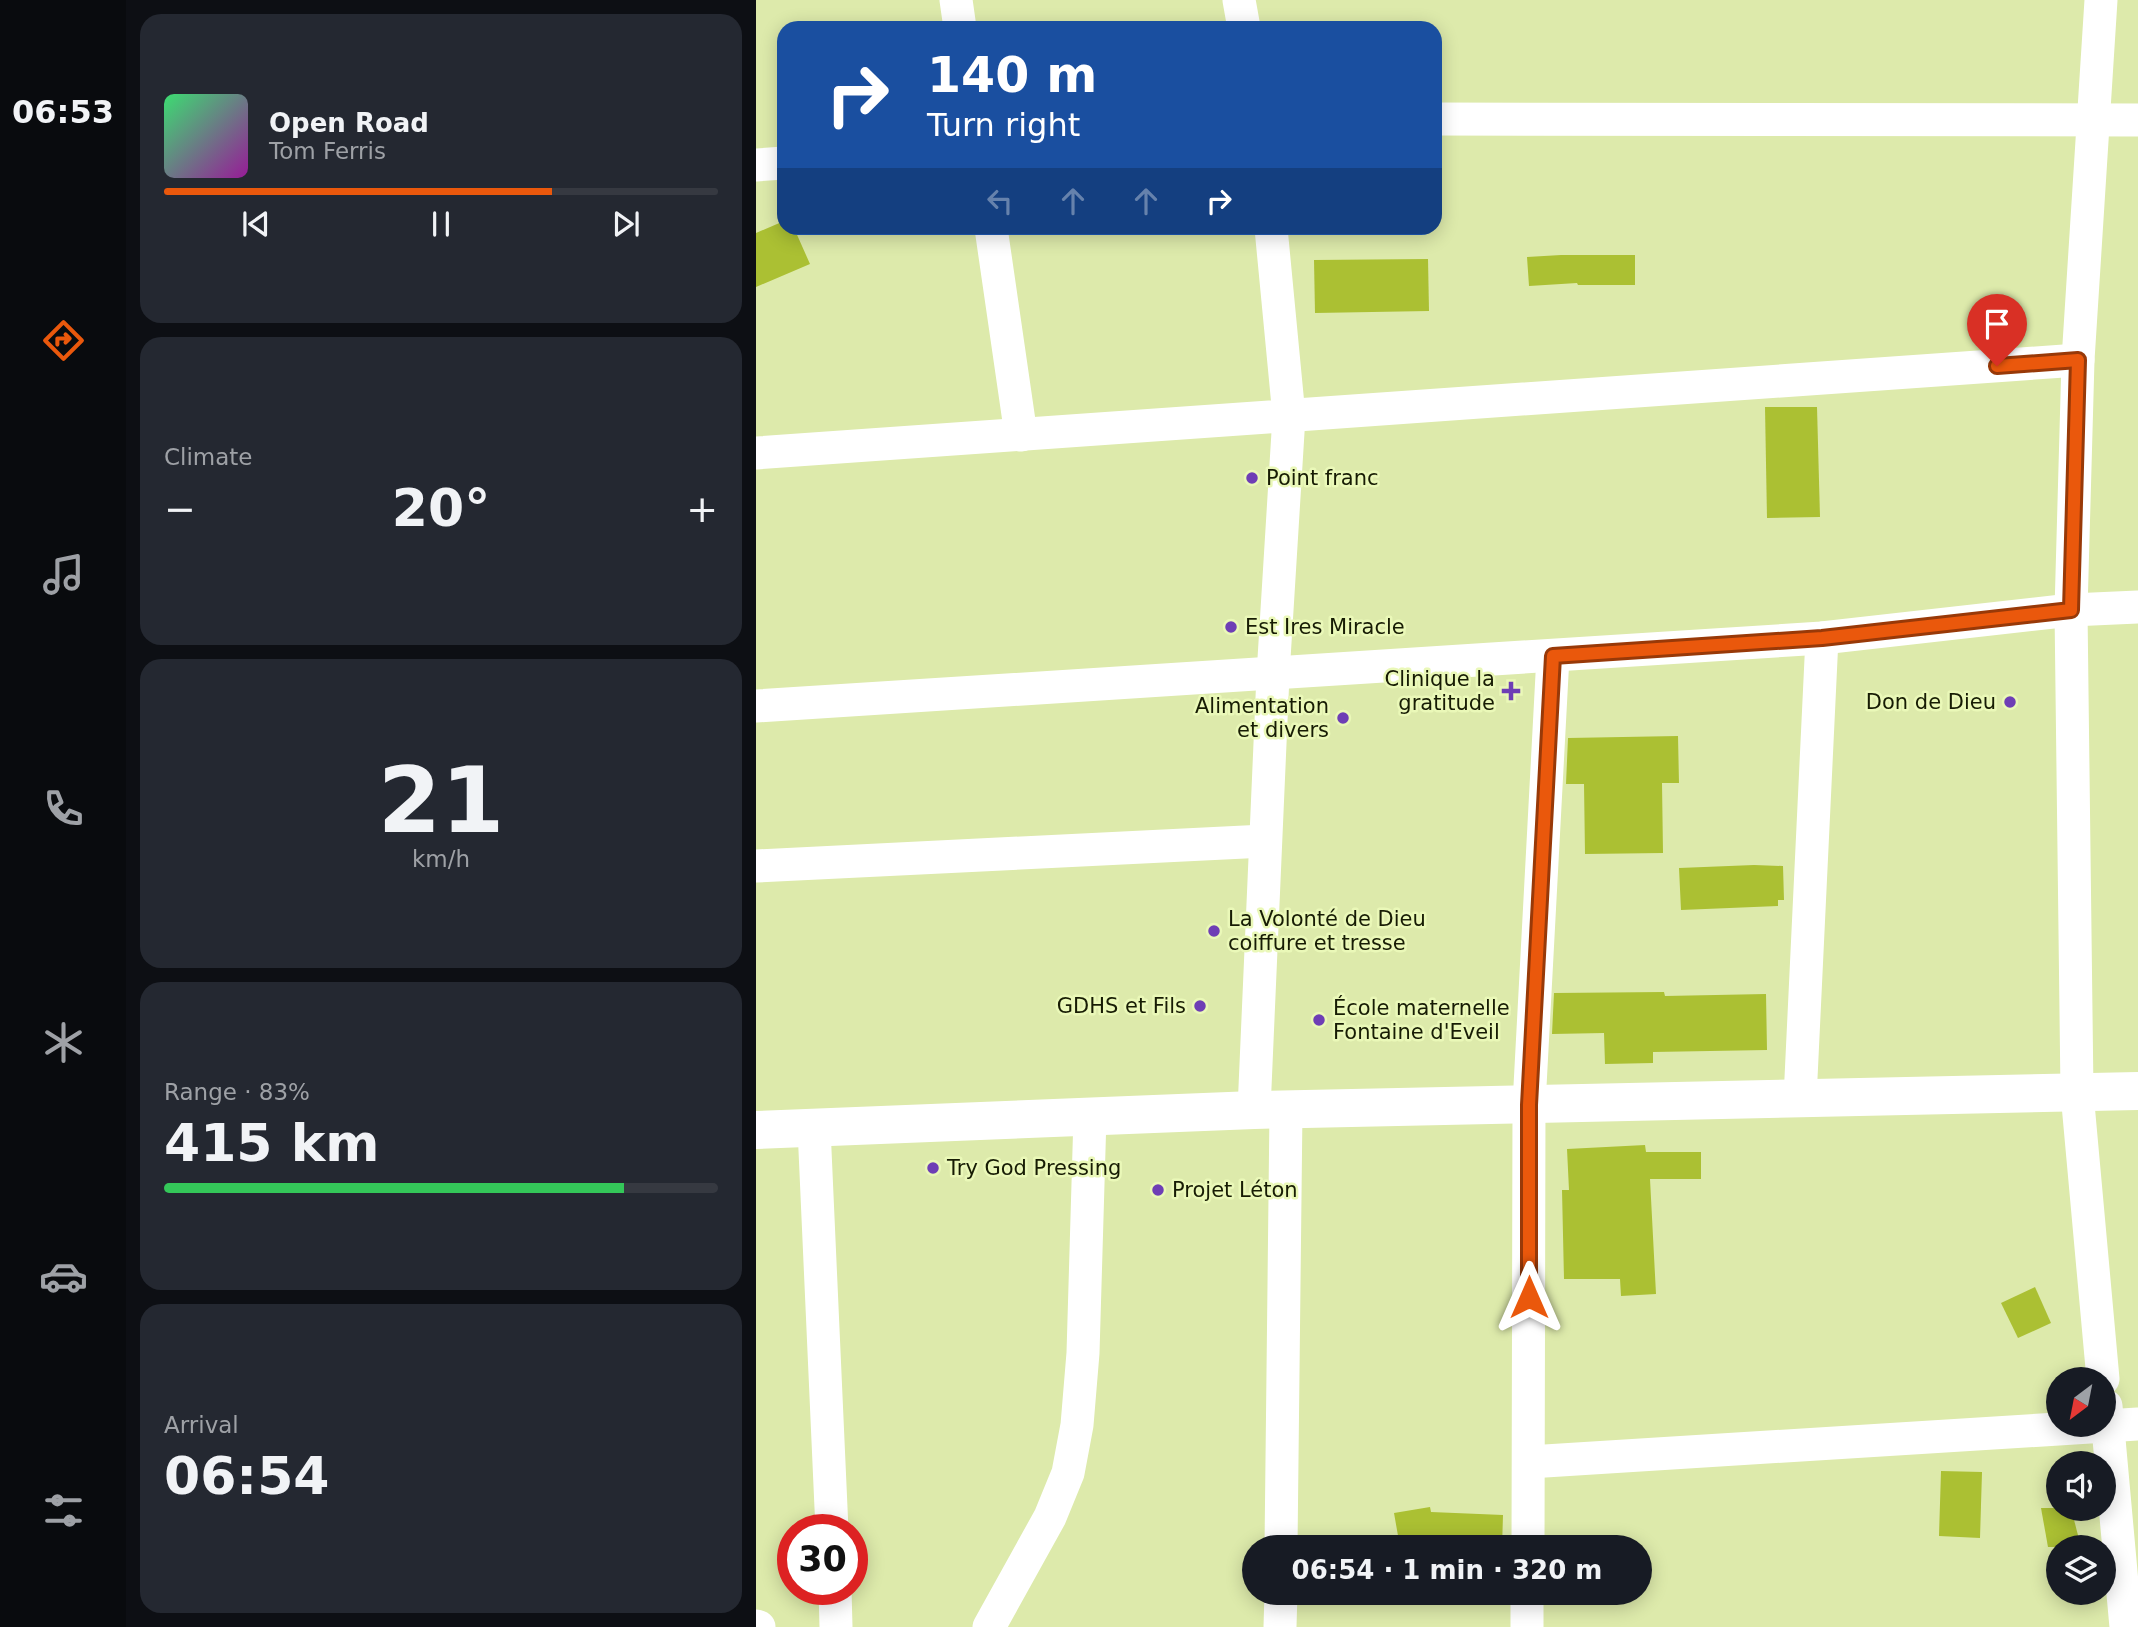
<!DOCTYPE html>
<html lang="en">
<head>
<meta charset="utf-8">
<style>
  :root { --surface:#171b24; --page:#242831; --text:#f1f3f6; --muted:#9ea1a6; --line:#363941; --accent:#ea580c }
  body { margin:0; font-family:"DejaVu Sans",sans-serif; background:var(--page); color:var(--text); height:100vh; display:flex; flex-direction:column; font-size:26px; white-space:nowrap }
  * { box-sizing:border-box; margin:0 }
  p { font-size:23px; color:var(--muted) }
  .icon { flex:none; width:38px; height:38px; fill:none; stroke:currentColor; stroke-width:2; stroke-linecap:round; stroke-linejoin:round }
  .map { position:relative; flex:1; overflow:hidden }
  .details { display:flex; flex-direction:column; gap:14px; padding:14px; background:#0d0f14; width:630px }
  .details>* { flex:none }
  .guide { position:absolute; left:21px; top:21px; width:665px; height:214px; border-radius:21px; box-shadow:0 4px 18px #0003; background:#1a4fa0; color:#fff; overflow:hidden }
  .needle { width:46px; rotate:212deg }
  .controls { position:absolute; left:1290px; top:1367px; display:grid; gap:14px }
  .controls a { display:grid; place-items:center; width:70px; height:70px; border-radius:50%; background:var(--surface); box-shadow:0 4px 18px #0003; font-size:35px }
  .speed { position:absolute; left:21px; top:1514px; display:flex; gap:14px; font-size:35px; font-weight:700; text-align:center }
  .speed>* { display:grid; place-content:center; width:91px; height:91px; border-radius:50%; background:var(--surface); box-shadow:0 4px 18px #0003; line-height:1 }
  .speed .limit { border:10px solid #d22; background:#fff; color:#111 }
  .pin { position:absolute; display:grid; place-items:center; width:60px; height:60px; color:#fff; margin:-72px -30px; border-radius:50% 50% 50% 0; rotate:-45deg; box-shadow:0 0 7px #0007 }
  .pin .icon { rotate:45deg }
  .me { position:absolute; width:77px; margin:-38px; rotate:0deg; stroke-linejoin:round; filter:drop-shadow(0 0 5px #0008) }
  .turn { display:flex; align-items:center; gap:24px; height:147px; padding:0 35px; font-size:32px }
  .turn .icon { width:91px; height:91px; stroke-width:2.5 }
  .turn b { display:block; font-size:49px; line-height:60px }
  .lanes { display:flex; align-items:center; height:66px; padding:0 35px; background:#0003; justify-content:center; gap:35px; direction:ltr }
  .lanes .off { opacity:.35 }
  .big { font-size:52px; font-weight:700; line-height:1.1 }
  .details .widget { flex:1; display:flex; flex-direction:column; justify-content:center; gap:10px; min-width:0; padding:0 24px; border-radius:21px; background:var(--page) }
  .details .dial { align-items:center; gap:0 }
  .dial b { font-size:91px; line-height:1 }
  .song { display:flex; align-items:center; gap:21px }
  .cover { width:84px; height:84px; border-radius:10px; background:linear-gradient(135deg,hsl(140 70% 55%),hsl(300 70% 35%)) }
  .played { height:7px; border-radius:4px; background:linear-gradient(90deg,var(--accent) 70%,var(--line) 70%) }
  .keys { display:flex; justify-content:space-around; direction:ltr }
  .heat { display:flex; justify-content:space-between; align-items:center; font-size:38px; direction:ltr }
  .charge { height:10px; border-radius:5px; background:linear-gradient(90deg,#34c759 83%,var(--line) 0) }
  .trip { position:absolute; left:486px; top:1535px; width:410px; height:70px; border-radius:35px; background:var(--surface); box-shadow:0 4px 18px #0003; font-weight:700; line-height:70px; text-align:center }
  main { display:flex; flex:1; min-height:0 }
  .tab-bar { display:flex; flex-direction:column; width:126px; justify-content:space-around; align-items:center; background:#090b0e; color:var(--muted) }
  .tab-bar .icon { width:49px; height:49px }
  .tab-bar .active { color:var(--accent) }
  .tab-bar b { font-size:32px; color:var(--text) }
  .map>svg:first-child { display:block }
  .building { fill:#abc033 }
  .lines { fill:none; stroke-linecap:round; stroke-linejoin:round }
  .street { stroke:#fff; stroke-width:33 }
  .secondary { stroke:#fff; stroke-width:38 }
  .route-casing { stroke:#983908; stroke-width:18 }
  .route { stroke:#ea580c; stroke-width:12 }
  .poi-dot { fill:#6e3eb5; stroke:#eaf8b8; stroke-width:2.5 }
  .labels { text-anchor:middle; dominant-baseline:central; stroke-width:5; stroke-linejoin:round; paint-order:stroke }
  .poi-label { font-size:21px; fill:#171c04; stroke:#eaf8b8; text-anchor:start }
</style>
</head>
<body>
<main>
<nav class="tab-bar">
<b>06:53</b>
<svg class="icon active" aria-label="directions" viewBox="0 0 24 24"><path d="M12 3l9 9-9 9-9-9zM9 14v-3h6M13 9l2 2-2 2"/></svg>
<svg class="icon" aria-label="music" viewBox="0 0 24 24"><path d="M9 18V5l10-2v13"/><circle cx="6" cy="18" r="3"/><circle cx="16" cy="16" r="3"/></svg>
<svg class="icon" aria-label="phone" viewBox="0 0 24 24"><path d="M5 4h4l2 5-3 2q2 4 5 5l2-3 5 2v4C11 20 4 13 5 4z"/></svg>
<svg class="icon" aria-label="climate" viewBox="0 0 24 24"><path d="M12 3v18M4 7l16 10M4 17L20 7"/></svg>
<svg class="icon" aria-label="car" viewBox="0 0 24 24"><path d="M5 17H2v-5l4-1 3-4h7l3 4 3 1v5h-3M9 17h6M6 11h13"/><circle cx="7" cy="17" r="2"/><circle cx="17" cy="17" r="2"/></svg>
<svg class="icon" aria-label="filters" viewBox="0 0 24 24"><path d="M4 7h16M4 17h16"/><circle cx="9" cy="7" r="2"/><circle cx="15" cy="17" r="2"/></svg>
</nav>
<section class="details">
<div class="widget">
<div class="song"><i class="cover"></i><div><b>Open Road</b><p>Tom Ferris</p></div></div>
<div class="played"></div>
<div class="keys"><svg class="icon" aria-label="previous" viewBox="0 0 24 24"><path d="M18 5L8 12l10 7zM5 5v14"/></svg><svg class="icon" aria-label="pause" viewBox="0 0 24 24"><path d="M8 5v14M16 5v14"/></svg><svg class="icon" aria-label="next" viewBox="0 0 24 24"><path d="M6 5l10 7-10 7zM19 5v14"/></svg></div>
</div>
<div class="widget"><p>Climate</p>
<div class="heat"><a>−</a><b class="big">20°</b><a>+</a></div>
</div>
<div class="widget dial"><b>21</b><p>km/h</p></div>
<div class="widget"><p>Range · 83%</p><b class="big">415 km</b><div class="charge"></div></div>
<div class="widget"><p>Arrival</p><b class="big">06:54</b></div>
</section>
<div class="map">
<svg width="1382" height="1627" viewBox="0 0 1382 1627">
  <rect width="100%" height="100%" fill="#ddeaab"/>
  <g class="building">
    <path d="M28 221V228H38L54 264 0 287V233Z"/>
    <path d="M805 255H879V285H822L821 283 773 286 771 257Z"/>
    <path d="M672 259 673 311 559 313 558 260Z"/>
    <path d="M1009 407H1061L1064 517 1011 518Z"/>
    <path d="M922 736 923 783H906L907 853 829 854 828 784H810L812 738Z"/>
    <path d="M998 865 1027 866 1028 900H1022V906L925 910 923 868Z"/>
    <path d="M908 992 909 996 1010 994 1011 1050 897 1052V1063L849 1064 848 1033 796 1034 798 993Z"/>
    <path d="M889 1145 890 1152H945V1179H894L900 1294 865 1296 864 1279H808L806 1190H813L811 1149Z"/>
    <path d="M1279 1287 1295 1323 1262 1338 1245 1303Z"/>
    <path d="M1185 1471 1226 1472 1224 1538 1183 1536Z"/>
    <path d="M674 1507 675 1512 747 1515 746 1547 668 1544 644 1547 638 1513Z"/>
    <path d="M1285 1508H1315L1325 1547H1292Z"/>
  </g>
  <g class="lines">
    <g class="street">
      <path d="M200 0 204 28"/>
      <path d="M483 0 488 28"/>
      <path d="M1345 0 1322 360 1315 610 1321 1093 1347 1379"/>
      <path d="M679 119 1382 120"/>
      <path d="M0 165 28 163"/>
      <path d="M235 228 265 435"/>
      <path d="M0 453 1322 360"/>
      <path d="M0 706 1066 638 1315 610 1382 607"/>
      <path d="M0 866 509 841"/>
      <path d="M1044 1099 1066 638"/>
      <path d="M498 1110 517 675 533 416 515 228"/>
      <path d="M58 1128 76 1530"/>
      <path d="M1350 1406 1370 1627"/>
      <path d="M773 1462 1382 1424"/>
      <path d="M525 1547 530 1109"/>
      <path d="M772 1547 773 1105 797 656"/>
      <path d="M79 1589 80 1627"/>
      <path d="M0 1626 3 1627"/>
      <path d="M233 1627 294 1517 312 1473 321 1425 327 1353 334 1116"/>
      <path d="M524 1627 525 1592"/>
      <path d="M771 1627V1592"/>
    </g>
    <path class="secondary" d="M0 1130 498 1110 1382 1091"/>
  </g>
  <g class="lines">
    <g class="route-casing">
      <path id="route" d="M773 1297V1105L797 656 1066 638 1315 610 1322 360 1241 366"/>
    </g>
    <use href="#route" class="route"/>
  </g>
  <g class="poi-dot">
    <circle cx="496" cy="478" r="7"/>
    <circle cx="475" cy="627" r="7"/>
    <path d="M751.5 680.5h7v7h7v7h-7v7h-7v-7h-7v-7h7z"/>
    <circle cx="1254" cy="702" r="7"/>
    <circle cx="587" cy="718" r="7"/>
    <circle cx="458" cy="931" r="7"/>
    <circle cx="444" cy="1006" r="7"/>
    <circle cx="563" cy="1020" r="7"/>
    <circle cx="177" cy="1168" r="7"/>
    <circle cx="402" cy="1190" r="7"/>
  </g>
  <g class="labels">
    <g class="poi-label">
      <text x="510" y="478">Point franc</text>
      <text x="489" y="627">Est Ires Miracle</text>
      <text x="739" y="679" text-anchor="end">Clinique la<tspan x="739" dy="24">gratitude</tspan></text>
      <text x="1240" y="702" text-anchor="end">Don de Dieu</text>
      <text x="573" y="706" text-anchor="end">Alimentation<tspan x="573" dy="24">et divers</tspan></text>
      <text x="472" y="919">La Volonté de Dieu<tspan x="472" dy="24">coiffure et tresse</tspan></text>
      <text x="430" y="1006" text-anchor="end">GDHS et Fils</text>
      <text x="577" y="1008">École maternelle<tspan x="577" dy="24">Fontaine d'Eveil</tspan></text>
      <text x="191" y="1168">Try God Pressing</text>
      <text x="416" y="1190">Projet Léton</text>
    </g>
  </g>
</svg>
<div class="controls">
<a><svg class="needle" viewBox="-14 -14 28 28"><path d="M0-13l5 13h-10z" fill="#e53935"/><path d="M0 13l5-13h-10z" fill="#9ea1a6"/></svg></a>
<a><svg class="icon" aria-label="sound" viewBox="0 0 24 24"><path d="M4 9h4l5-4v14l-5-4H4zM17 9q2 3 0 6"/></svg></a>
<a><svg class="icon" aria-label="layers" viewBox="0 0 24 24"><path d="M12 4l9 5-9 5-9-5zM3 14l9 5 9-5"/></svg></a>
</div>
<div class="speed"><div class="limit">30</div></div>
<div class="pin" style="left:1241px;top:366px;background:#d93025"><svg class="icon" aria-label="arrive" viewBox="0 0 24 24"><path d="M6 21V4h12l-3 4 3 4H6"/></svg></div>
<svg class="me" style="left:773px;top:1297px" viewBox="-20 -20 40 40"><path d="M0-17L14 15 0 8-14 15z" fill="#ea580c" stroke="#fff" stroke-width="4"/></svg>
<div class="trip">06:54 · 1 min · 320 m</div>
<div class="guide">
<div class="turn"><svg class="icon" aria-label="right" viewBox="0 0 24 24"><path d="M7 20v-9h11M14 6l5 5-5 5"/></svg><div><b>140 m</b>Turn right</div></div>
<div class="lanes"><svg class="icon off" aria-label="left" viewBox="0 0 24 24"><path d="M17 20v-9H6M10 6l-5 5 5 5"/></svg><svg class="icon off" aria-label="ahead" viewBox="0 0 24 24"><path d="M12 20V5M6 11l6-6 6 6"/></svg><svg class="icon off" aria-label="ahead" viewBox="0 0 24 24"><path d="M12 20V5M6 11l6-6 6 6"/></svg><svg class="icon" aria-label="right" viewBox="0 0 24 24"><path d="M7 20v-9h11M14 6l5 5-5 5"/></svg></div>
</div>
</div>
</main>
</body>
</html>
